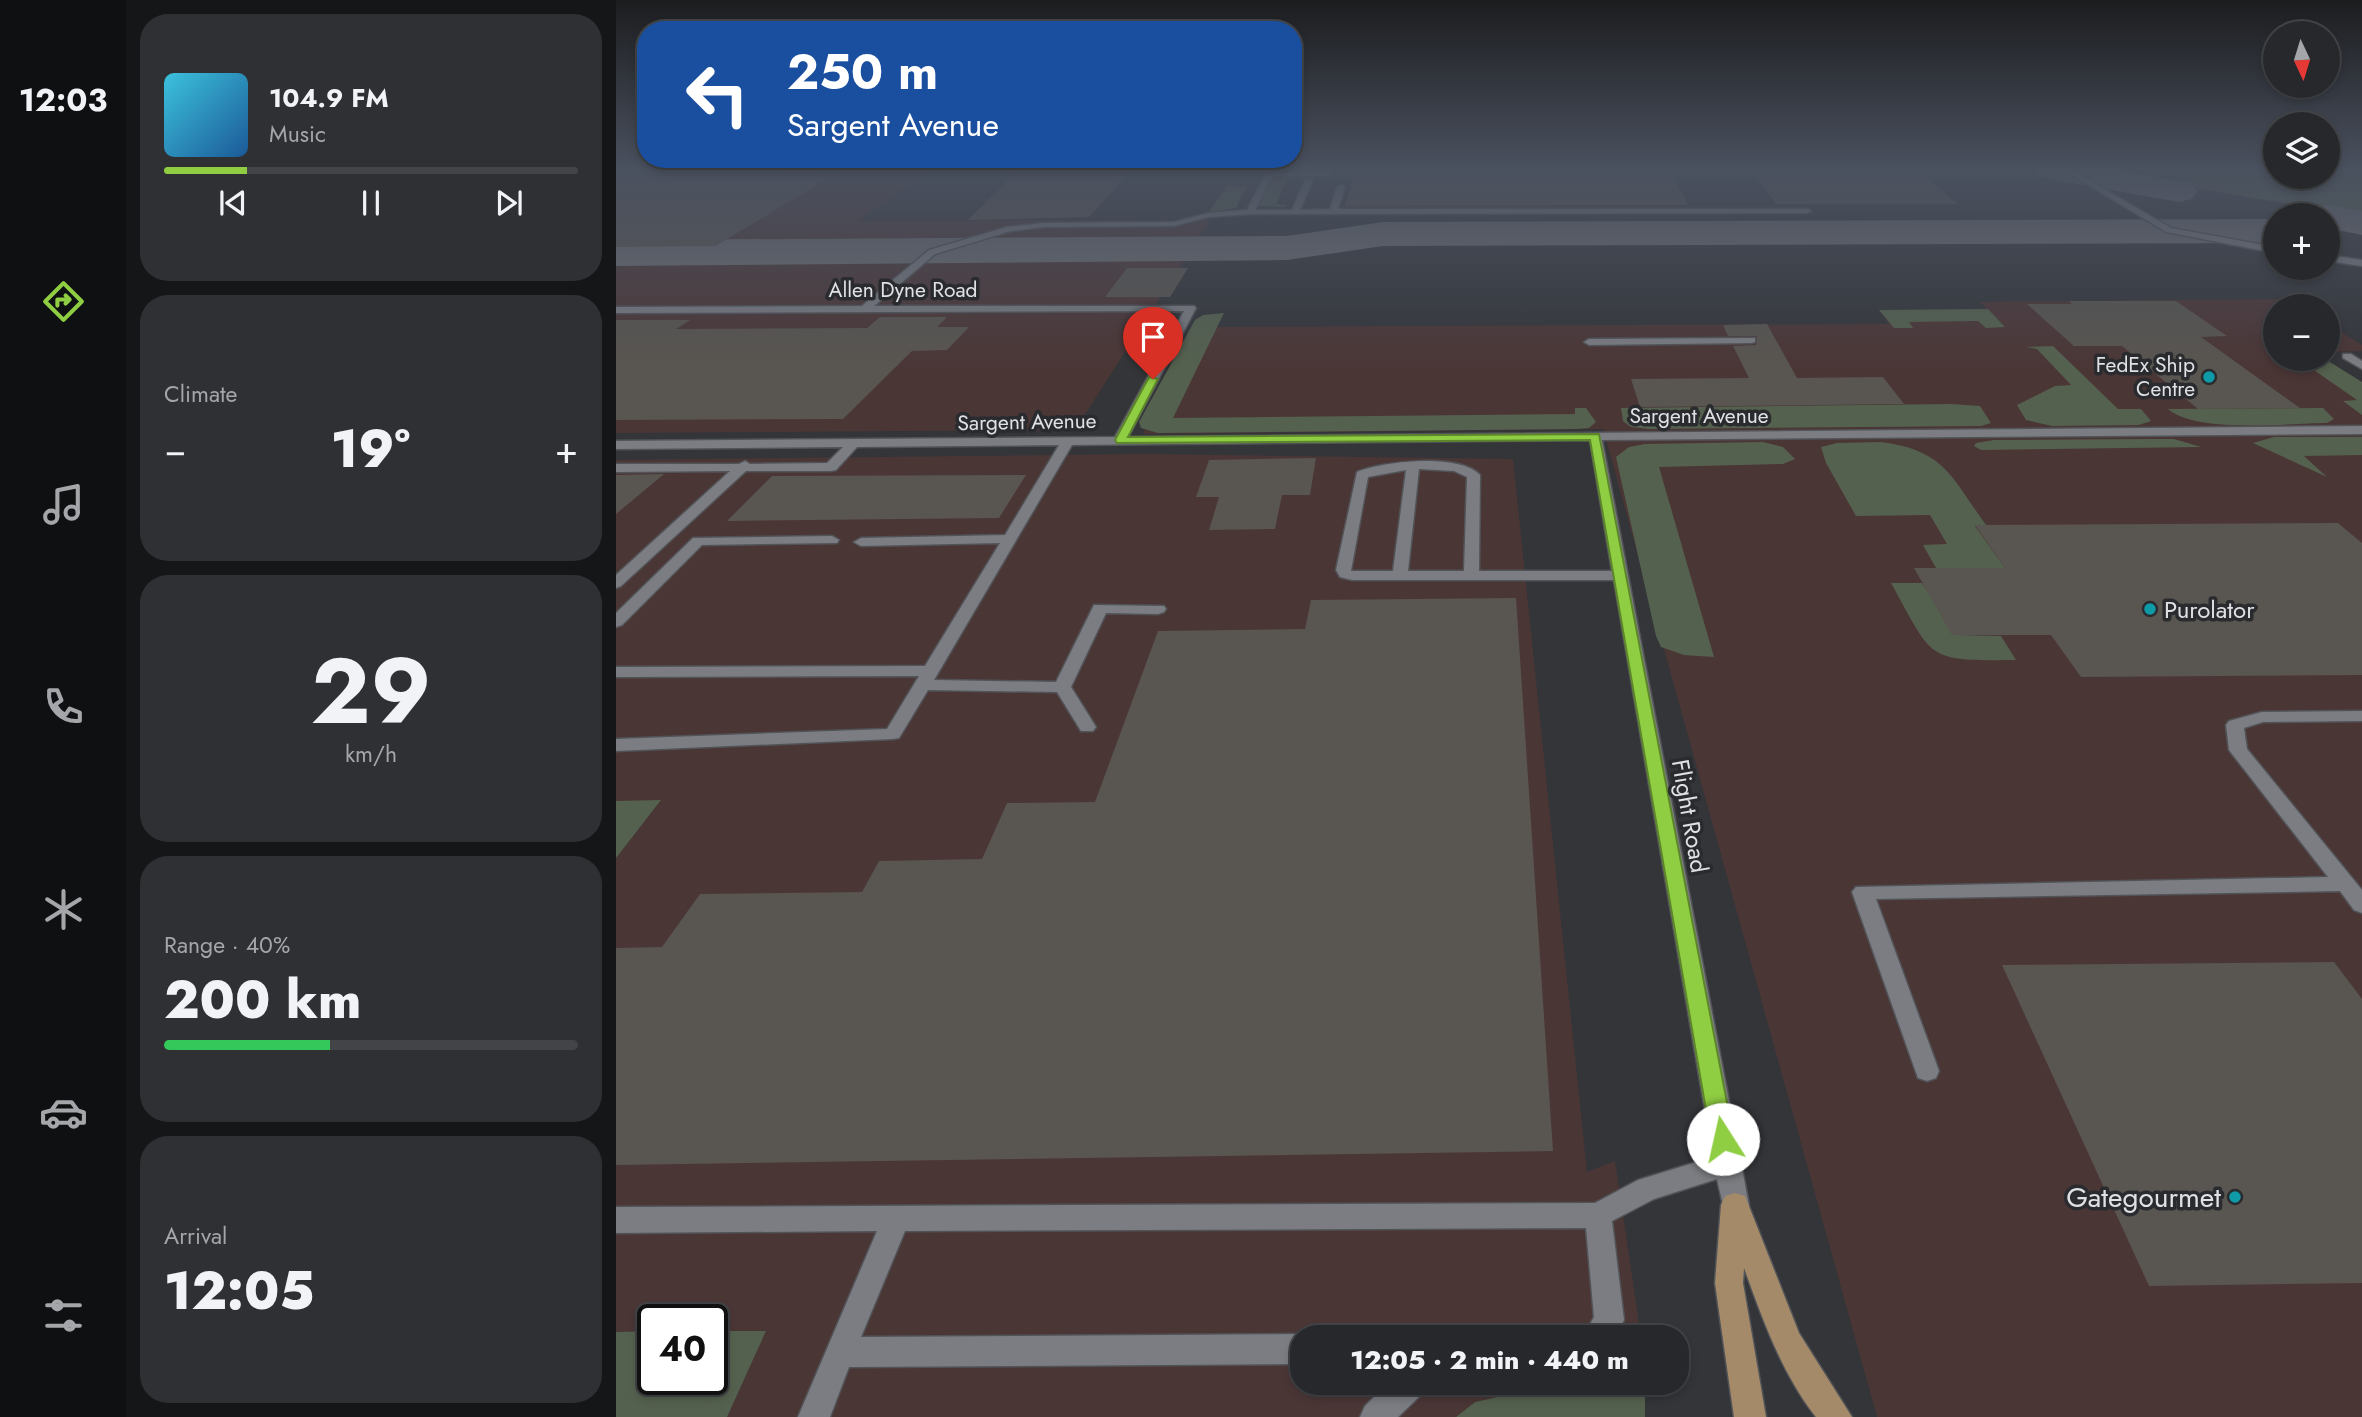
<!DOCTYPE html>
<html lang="en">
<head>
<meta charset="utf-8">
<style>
  :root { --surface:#26282b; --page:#2e3033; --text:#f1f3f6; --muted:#a4a6a9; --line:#424447; --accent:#8fcd42 }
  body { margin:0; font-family:Jost,sans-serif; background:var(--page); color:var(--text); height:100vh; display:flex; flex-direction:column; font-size:26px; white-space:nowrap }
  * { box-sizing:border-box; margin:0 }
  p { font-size:23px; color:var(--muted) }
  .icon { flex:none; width:38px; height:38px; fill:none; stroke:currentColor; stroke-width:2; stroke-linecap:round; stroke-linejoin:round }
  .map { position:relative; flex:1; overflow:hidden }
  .panel { display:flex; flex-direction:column; gap:14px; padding:14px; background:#151618; width:490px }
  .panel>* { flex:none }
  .banner { position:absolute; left:21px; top:21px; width:665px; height:147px; border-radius:28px; box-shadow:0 4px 10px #0003,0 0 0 2px var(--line); background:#1a4fa0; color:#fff; overflow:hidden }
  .needle { width:46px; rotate:176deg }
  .fabs { position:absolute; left:1647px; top:21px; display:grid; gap:14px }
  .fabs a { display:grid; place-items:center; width:77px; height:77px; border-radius:50%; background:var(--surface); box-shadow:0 4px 10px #0003,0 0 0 2px var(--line); font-size:35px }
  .speed { position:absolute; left:21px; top:1304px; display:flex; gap:14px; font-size:35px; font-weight:700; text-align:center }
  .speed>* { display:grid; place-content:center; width:91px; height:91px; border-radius:50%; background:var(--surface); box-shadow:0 4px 10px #0003,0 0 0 2px var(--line); line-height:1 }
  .speed .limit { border:4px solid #111; border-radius:10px; background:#fff; color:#111 }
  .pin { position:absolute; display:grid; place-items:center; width:60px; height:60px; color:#fff; margin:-72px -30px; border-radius:50% 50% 50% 0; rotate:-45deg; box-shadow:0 0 7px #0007 }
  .pin .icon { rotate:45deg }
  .me { position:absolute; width:77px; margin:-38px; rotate:350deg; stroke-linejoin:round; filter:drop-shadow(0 0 5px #0008) }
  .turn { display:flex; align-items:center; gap:24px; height:147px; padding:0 35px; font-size:32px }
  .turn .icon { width:91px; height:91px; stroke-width:2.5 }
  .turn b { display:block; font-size:49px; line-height:60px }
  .big { font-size:52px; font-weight:800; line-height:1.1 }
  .panel .card { flex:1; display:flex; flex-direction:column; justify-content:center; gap:10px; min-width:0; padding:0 24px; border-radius:28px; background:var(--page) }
  .panel .dial { align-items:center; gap:0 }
  .dial b { font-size:91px; line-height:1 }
  .song { display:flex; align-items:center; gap:21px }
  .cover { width:84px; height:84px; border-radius:10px; background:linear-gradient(135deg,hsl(190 70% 55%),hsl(210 70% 35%)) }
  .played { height:7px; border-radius:4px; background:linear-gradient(90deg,var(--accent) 20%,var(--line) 20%) }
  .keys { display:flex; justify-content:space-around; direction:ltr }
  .heat { display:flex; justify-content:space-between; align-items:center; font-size:38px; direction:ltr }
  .charge { height:10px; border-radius:5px; background:linear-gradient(90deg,#34c759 40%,var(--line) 0) }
  .trip { position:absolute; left:674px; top:1325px; width:399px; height:70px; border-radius:28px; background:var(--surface); box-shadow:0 4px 10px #0003,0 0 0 2px var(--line); font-weight:800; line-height:70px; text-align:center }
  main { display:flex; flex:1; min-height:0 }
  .tabs { display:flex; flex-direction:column; width:126px; justify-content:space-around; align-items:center; background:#0f1011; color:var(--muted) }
  .tabs .icon { width:49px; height:49px }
  .tabs .current { color:var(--accent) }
  .tabs b { font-size:32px; color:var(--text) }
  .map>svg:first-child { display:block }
  .industrial { fill:#4b3636 }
  .green { fill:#55614f }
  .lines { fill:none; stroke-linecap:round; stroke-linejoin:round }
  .taxiway { fill:#6e7074; fill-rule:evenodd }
  .building { fill:#595550 }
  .minor-casing { stroke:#515357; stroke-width:3 }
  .major-casing { stroke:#515357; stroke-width:3 }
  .minor { fill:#7b7d82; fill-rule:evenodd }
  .major { fill:#a48a69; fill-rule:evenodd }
  .route { fill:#8fcd42; stroke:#5d852b; stroke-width:2 }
  .culture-dot { fill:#0f9aa8; stroke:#292b2f; stroke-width:2.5 }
  .labels { text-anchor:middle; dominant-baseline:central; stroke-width:7; stroke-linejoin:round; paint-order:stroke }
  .far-street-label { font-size:21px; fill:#dfe1e4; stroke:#292b2f }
  .far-poi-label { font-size:21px; fill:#dfe1e4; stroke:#292b2f; text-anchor:end }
  .poi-label { font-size:24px; fill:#dfe1e4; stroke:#292b2f; text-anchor:start }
  .street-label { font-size:24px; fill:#dfe1e4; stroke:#292b2f }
  .near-poi-label { font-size:28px; fill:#dfe1e4; stroke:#292b2f; text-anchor:end }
</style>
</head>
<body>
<main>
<nav class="tabs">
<b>12:03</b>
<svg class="icon current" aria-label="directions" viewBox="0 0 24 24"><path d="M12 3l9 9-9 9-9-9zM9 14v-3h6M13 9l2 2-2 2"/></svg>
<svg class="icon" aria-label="music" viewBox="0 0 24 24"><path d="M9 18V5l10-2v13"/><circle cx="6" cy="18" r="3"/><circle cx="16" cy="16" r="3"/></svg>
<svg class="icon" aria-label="phone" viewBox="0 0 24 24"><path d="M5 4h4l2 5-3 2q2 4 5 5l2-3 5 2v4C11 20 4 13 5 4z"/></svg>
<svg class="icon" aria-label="climate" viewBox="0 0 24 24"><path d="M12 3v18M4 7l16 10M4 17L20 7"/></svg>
<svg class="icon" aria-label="car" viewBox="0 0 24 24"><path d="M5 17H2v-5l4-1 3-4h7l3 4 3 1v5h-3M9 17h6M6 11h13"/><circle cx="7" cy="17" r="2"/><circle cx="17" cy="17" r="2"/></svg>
<svg class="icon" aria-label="filters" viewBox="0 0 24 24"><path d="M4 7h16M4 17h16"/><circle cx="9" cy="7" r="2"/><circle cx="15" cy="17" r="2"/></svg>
</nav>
<section class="panel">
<div class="card">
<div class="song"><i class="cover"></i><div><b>104.9 FM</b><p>Music</p></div></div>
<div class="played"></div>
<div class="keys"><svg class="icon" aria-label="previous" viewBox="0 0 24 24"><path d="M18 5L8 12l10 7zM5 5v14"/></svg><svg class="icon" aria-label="pause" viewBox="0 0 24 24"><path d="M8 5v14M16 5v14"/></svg><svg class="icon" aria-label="next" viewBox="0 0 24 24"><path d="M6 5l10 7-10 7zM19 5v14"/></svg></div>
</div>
<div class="card"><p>Climate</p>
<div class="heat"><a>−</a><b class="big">19°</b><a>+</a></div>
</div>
<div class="card dial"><b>29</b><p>km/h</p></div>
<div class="card"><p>Range · 40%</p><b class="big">200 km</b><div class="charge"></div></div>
<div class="card"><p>Arrival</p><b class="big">12:05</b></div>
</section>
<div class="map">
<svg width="1746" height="1417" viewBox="0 0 1746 1417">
  <rect width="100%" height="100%" fill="#333539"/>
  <g class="industrial">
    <path d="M0 169H315L242 221 594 220 459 430 0 433Z"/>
    <path d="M1671 299 1683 306H1659V359H1687L1746 398V1417H1261L987 429 527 434 575 327 1273 324 1263 310 1371 309 1364 302Z"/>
    <path d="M1712 324 1746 345V351L1712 352Z"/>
    <path d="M529 454 897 459 971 1172 999 1161 1025 1337H686V1382L944 1383 859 1402 840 1417H111L150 1331H96V1320H37V1331L0 1332V858L44 801H0V460Z"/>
  </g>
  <g class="green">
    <path d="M1545 169H1659V177H1712V169H1746V216L1583 189Z"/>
    <path d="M673 176 660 204 671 205 669 207 642 206 655 179Z"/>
    <path d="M611 185 631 187 620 208 593 212Z"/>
    <path d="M1372 309 1389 327 1370 328 1362 321 1293 322 1297 328H1278L1263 310Z"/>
    <path d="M608 313 557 418 959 414V408H970L980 422 973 428 961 429 542 433 525 428 523 422 579 320 587 315Z"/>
    <path d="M1437 346 1502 409H1525L1535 421 1523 425 1436 426 1410 420 1401 405 1439 386 1455 385 1421 349 1410 347Z"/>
    <path d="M1682 359H1709L1746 382V415L1727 401 1741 400Z"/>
    <path d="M1335 404 1364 406 1375 423 1365 426 1033 429 1015 427 1007 421 1005 408Z"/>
    <path d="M1707 408 1718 419 1711 423C1671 423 1582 434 1552 409Z"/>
    <path d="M1658 437H1746V455L1688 456 1711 477 1637 443Z"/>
    <path d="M1540 439H1558L1585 447 1365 450 1358 446 1360 443 1378 440Z"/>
    <path d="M1147 442 1167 447 1179 459 1167 464 1043 467 1098 657 1068 655 1045 647 1040 636 1000 457 1013 447 1029 444Z"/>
    <path d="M1265 442C1329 450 1335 477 1370 525L1359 526 1389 568H1320L1307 545 1331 544 1314 515 1240 516 1210 463 1205 447 1221 443Z"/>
    <path d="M1275 583H1306L1340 635 1385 636 1400 660C1309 661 1318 660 1275 583Z"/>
    <path d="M45 800 0 858V801Z"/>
    <path d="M37 1331V1379H96V1331H150L111 1417H0V1332Z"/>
    <path d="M944 1383H1029V1417H840L859 1402Z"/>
  </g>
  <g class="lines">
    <g class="taxiway">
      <path d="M1417 169H1493L1576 183 1581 191 1576 199 1563 202 1434 179 1422 176Z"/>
      <path d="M1712 205 1746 211V235L1712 228V215H1694L1698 209Z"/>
      <path d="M1659 219V243L767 246 671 260 0 266V240L671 236 767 222Z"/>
    </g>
  </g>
  <g class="building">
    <path d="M0 169H169L166 171 225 170 100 246 0 247Z"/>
    <path d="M403 169H516L473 217 352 220Z"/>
    <path d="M1306 173 1342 204H1160L1138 174Z"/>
    <path d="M1056 174 1072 205 729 206 738 175Z"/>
    <path d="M511 268H572L554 297H489Z"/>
    <path d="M1453 301H1560L1611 336 1585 337 1684 408 1582 409 1506 346H1458L1411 304H1456Z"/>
    <path d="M264 317H331L321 327H353L331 350 296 351 227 419 0 420V320H74L60 329 251 328Z"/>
    <path d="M1151 324 1181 378 1267 377 1288 404 1024 407 1015 379 1133 378 1117 346 1140 345 1141 336H1112L1107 325Z"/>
    <path d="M700 458 694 495H666L659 529 593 530 603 497H580L593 460Z"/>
    <path d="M48 474 0 514V475Z"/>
    <path d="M410 475 383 518 111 521 156 476Z"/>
    <path d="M1722 523 1746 543V675L1465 677 1435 635H1336L1298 568H1389L1359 525Z"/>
    <path d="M900 598 937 1151 0 1165V948L46 947 84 894 246 892 263 861 366 859 391 803 479 802 542 631 689 629 695 600Z"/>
    <path d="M1718 962 1746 999V1283L1533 1286 1386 965Z"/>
  </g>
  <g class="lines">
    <g class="minor-casing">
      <g id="minor">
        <path d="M652 169H659L658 172H711L713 169H720L714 176H656L639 210H676L689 180 693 178 697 180 684 210 714 209 721 187 725 185 729 187 722 209H1191L1195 211 1191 213 634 214 593 217 558 226 428 227 395 231 319 254 258 306H578L580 308 512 437 1746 426V434L986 440 1133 1205 1129 1214 1119 1217 1109 1214 1101 1179 1038 1199 996 1221 1008 1320 999 1337H967L978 1317 970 1228 289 1231 245 1337 686 1334 693 1337H686V1364L233 1367 214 1417H182L261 1231 0 1233V1207L979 1203 1022 1180 1097 1157 998 580H736L724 577 720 570 741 472C768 461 843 453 864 475L863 571H996L974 440 456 445 318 680 440 682 478 605 548 606 550 609 548 612 542 614 490 613 455 687 480 727 477 731H465L441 692 312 690 283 738 277 739 0 751V739L271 729 303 676 0 677V667L309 666 384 543 245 546 238 542 245 538 389 535 443 445 241 447 220 470 215 471H130L5 586 0 588V575L114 471 0 472V464H123L129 461 134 464 211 463 227 447 0 449V441L499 437 568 311 0 313V307L246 306 313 250 391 227 428 223 558 222 593 213 631 210ZM803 469 838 471 851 477 848 571H792ZM790 470 777 571H735L752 477Z"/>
        <path d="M1446 169H1454L1555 228 1659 247V253L1550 232Z"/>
        <path d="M1712 255 1746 260V266L1712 261Z"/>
        <path d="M1139 338V342L1135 343 973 345 968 342 973 339Z"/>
        <path d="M1727 354H1735L1746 361V369L1727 358Z"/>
        <path d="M216 536 223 540 221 543 86 545 6 625 0 627V613L77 538Z"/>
        <path d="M1746 711V721L1647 722 1628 728 1631 749 1746 890V913L1738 910 1724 891 1260 899 1323 1071 1320 1078 1311 1081 1302 1078 1236 892 1240 887 1712 877 1613 750 1610 725 1613 721 1646 712Z"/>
        <path d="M773 1382H811L807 1393 782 1417H744L749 1406Z"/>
      </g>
    </g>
    <g class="major-casing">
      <path id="major" d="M1119 1193 1129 1196 1183 1333 1236 1417H1200C1166 1374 1147 1320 1128 1268L1127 1283 1150 1417H1118L1099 1283 1105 1205 1109 1196Z"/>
    </g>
    <use href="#minor" class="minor"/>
    <use href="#major" class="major"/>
  </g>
  <linearGradient id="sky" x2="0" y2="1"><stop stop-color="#1c1d1f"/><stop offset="0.46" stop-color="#4a515f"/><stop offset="1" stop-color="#4a515f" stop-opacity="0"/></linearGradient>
  <rect width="1746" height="367" fill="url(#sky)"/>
  <path class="route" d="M533 377 542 379 512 437 983 434 1118 1139 1115 1146 1107 1149 1098 1146 1095 1139 974 440 501 443 499 440Z"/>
  <g class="culture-dot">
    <circle cx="1593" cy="377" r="7"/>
    <circle cx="1534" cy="609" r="7"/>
    <circle cx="1619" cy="1197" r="7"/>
  </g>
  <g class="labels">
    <g class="far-street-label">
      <text x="287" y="290">Allen Dyne Road</text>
      <text x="1083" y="416">Sargent Avenue</text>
      <text transform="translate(411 422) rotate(-1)">Sargent Avenue</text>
    </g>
    <g class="far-poi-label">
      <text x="1579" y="365">FedEx Ship<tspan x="1579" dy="24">Centre</tspan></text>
    </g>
    <g class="poi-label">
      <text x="1548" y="609">Purolator</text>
    </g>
    <g class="street-label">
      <text transform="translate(1074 816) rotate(80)">Flight Road</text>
    </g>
    <g class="near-poi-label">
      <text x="1605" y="1197">Gategourmet</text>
    </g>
  </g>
</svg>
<div class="fabs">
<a><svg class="needle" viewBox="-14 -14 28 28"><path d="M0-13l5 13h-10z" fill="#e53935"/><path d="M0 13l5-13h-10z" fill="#a4a6a9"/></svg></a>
<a><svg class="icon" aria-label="layers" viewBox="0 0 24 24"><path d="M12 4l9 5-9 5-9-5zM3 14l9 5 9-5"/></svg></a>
<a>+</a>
<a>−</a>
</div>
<div class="speed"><div class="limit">40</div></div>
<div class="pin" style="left:537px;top:379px;background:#d93025"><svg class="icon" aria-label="arrive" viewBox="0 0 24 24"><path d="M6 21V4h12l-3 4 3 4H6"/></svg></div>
<svg class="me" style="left:1107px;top:1139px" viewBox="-20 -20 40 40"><circle r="19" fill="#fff"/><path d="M0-13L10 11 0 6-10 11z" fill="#8fcd42"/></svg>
<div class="trip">12:05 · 2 min · 440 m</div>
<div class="banner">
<div class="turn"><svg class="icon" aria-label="left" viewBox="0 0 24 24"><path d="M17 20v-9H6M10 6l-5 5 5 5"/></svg><div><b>250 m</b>Sargent Avenue</div></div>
</div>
</div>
</main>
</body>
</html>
